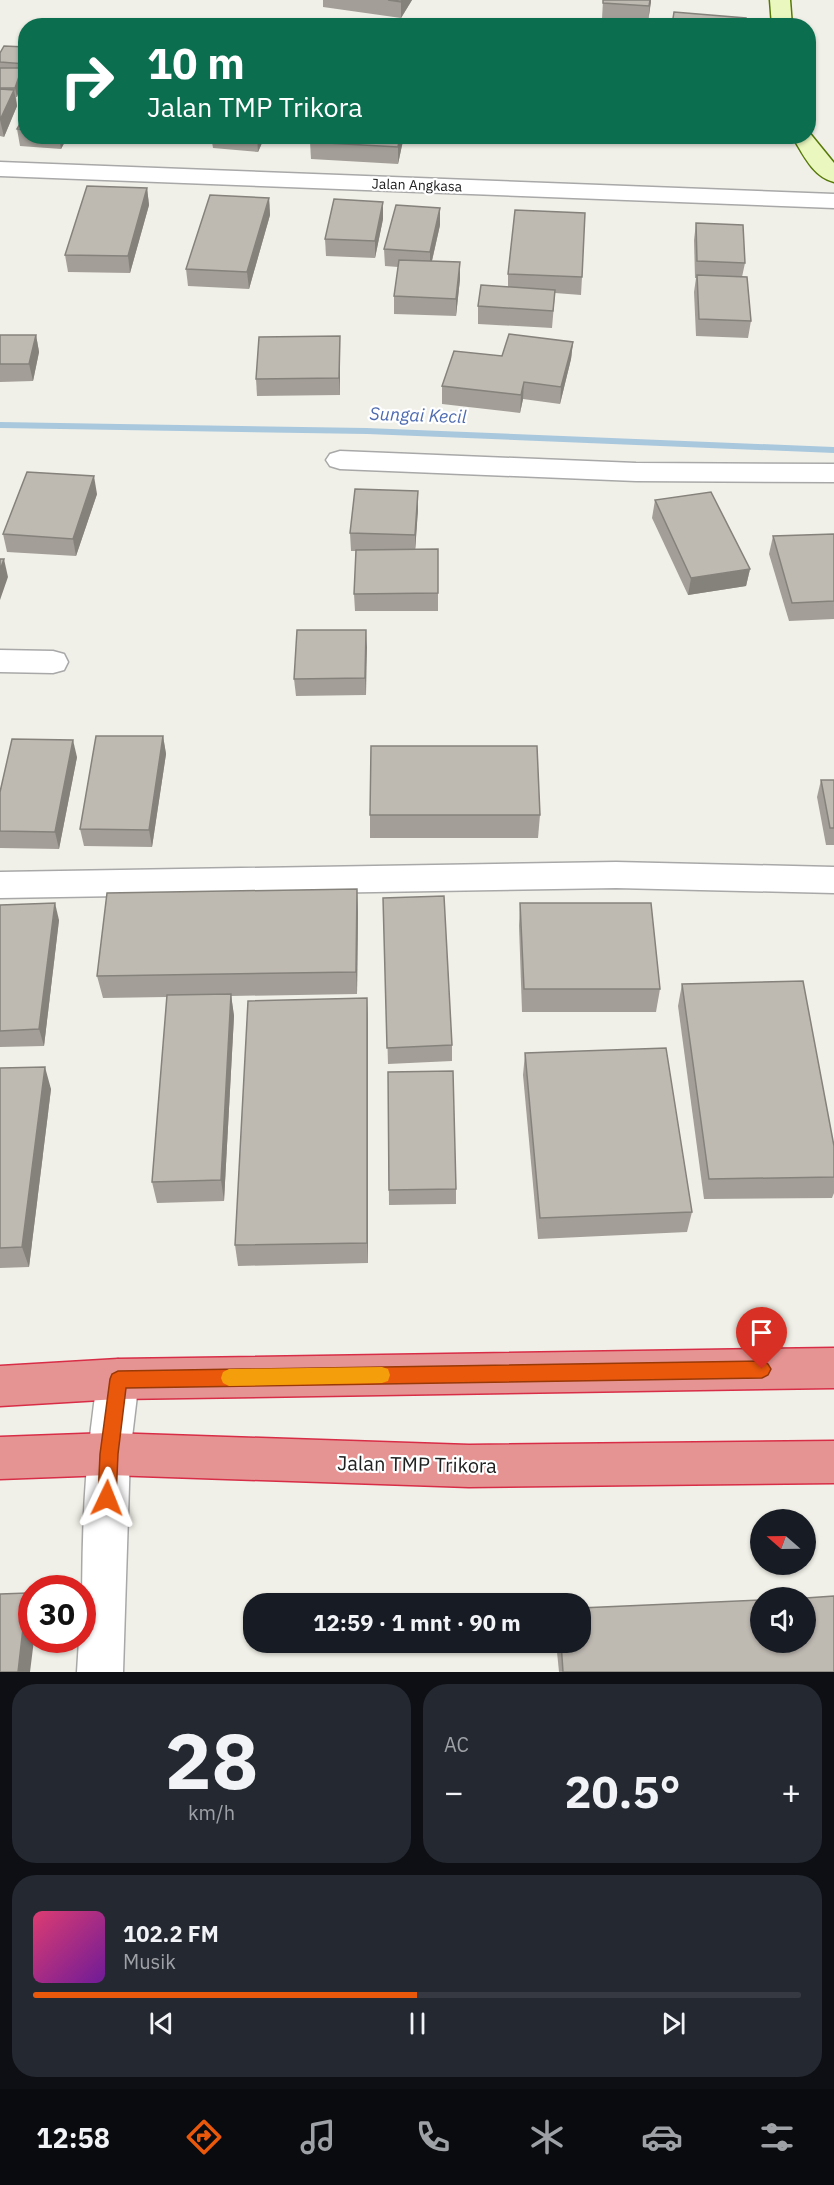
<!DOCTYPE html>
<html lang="id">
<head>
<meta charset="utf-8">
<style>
  :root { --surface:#171b24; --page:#242831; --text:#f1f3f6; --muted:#9ea1a6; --line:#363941; --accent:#ea580c }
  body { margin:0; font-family:"IBM Plex Sans",sans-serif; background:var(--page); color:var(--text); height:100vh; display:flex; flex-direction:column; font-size:22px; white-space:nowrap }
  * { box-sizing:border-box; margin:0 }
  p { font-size:20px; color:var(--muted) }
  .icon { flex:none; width:33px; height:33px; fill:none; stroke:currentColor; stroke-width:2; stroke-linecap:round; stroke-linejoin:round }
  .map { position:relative; height:1672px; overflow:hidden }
  .side { display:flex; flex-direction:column; gap:12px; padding:12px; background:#0d0f14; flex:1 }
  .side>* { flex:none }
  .hud { position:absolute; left:18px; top:18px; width:798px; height:126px; border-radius:24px; box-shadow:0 2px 4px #0004; background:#0b6e4f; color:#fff; overflow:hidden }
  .needle { width:39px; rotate:290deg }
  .fabs { position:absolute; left:750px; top:1509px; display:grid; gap:12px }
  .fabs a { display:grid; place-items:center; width:66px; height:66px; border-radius:50%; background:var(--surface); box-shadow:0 2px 4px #0004; font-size:30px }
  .speed { position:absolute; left:18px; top:1575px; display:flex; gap:12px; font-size:30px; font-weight:700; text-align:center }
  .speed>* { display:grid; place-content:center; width:78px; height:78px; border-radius:50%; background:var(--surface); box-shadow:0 2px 4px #0004; line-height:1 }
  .speed .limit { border:9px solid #d22; background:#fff; color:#111 }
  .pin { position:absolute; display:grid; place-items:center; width:51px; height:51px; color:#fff; margin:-62px -26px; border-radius:50% 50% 50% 0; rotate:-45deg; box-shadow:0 0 6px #0007 }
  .pin .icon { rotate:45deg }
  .me { position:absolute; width:66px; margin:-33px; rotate:2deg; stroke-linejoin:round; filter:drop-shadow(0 0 4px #0008) }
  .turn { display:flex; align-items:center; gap:21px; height:126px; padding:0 30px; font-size:27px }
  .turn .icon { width:78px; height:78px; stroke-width:2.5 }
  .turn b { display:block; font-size:42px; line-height:51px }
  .big { font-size:45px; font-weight:700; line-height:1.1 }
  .side .card { flex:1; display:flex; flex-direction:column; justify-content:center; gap:9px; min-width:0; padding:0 21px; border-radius:24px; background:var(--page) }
  .side .dial { align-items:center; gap:0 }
  .dial b { font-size:78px; line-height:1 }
  .song { display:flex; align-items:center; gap:18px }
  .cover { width:72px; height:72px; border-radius:9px; background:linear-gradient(135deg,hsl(340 70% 55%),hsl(280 70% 35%)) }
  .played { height:6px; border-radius:3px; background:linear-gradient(90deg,var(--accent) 50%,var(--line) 50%) }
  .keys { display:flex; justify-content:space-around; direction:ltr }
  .heat { display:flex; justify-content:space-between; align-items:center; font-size:33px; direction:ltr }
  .side .tiles { flex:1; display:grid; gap:12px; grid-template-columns:1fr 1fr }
  .card:last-child { grid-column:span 2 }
  .trip { position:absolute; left:243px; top:1593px; width:348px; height:60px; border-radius:24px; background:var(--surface); box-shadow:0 2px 4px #0004; font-weight:700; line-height:60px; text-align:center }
  .menu { display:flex; height:96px; justify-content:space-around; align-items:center; background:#090b0e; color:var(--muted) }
  .menu .icon { width:42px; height:42px }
  .menu .active { color:var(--accent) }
  .menu b { font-size:27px; color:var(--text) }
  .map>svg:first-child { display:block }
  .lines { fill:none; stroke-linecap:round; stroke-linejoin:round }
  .stream { fill:#aac8dd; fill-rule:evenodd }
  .street-casing { stroke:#a8a8a8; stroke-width:3 }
  .secondary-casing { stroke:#567908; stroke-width:3 }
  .highway-casing { stroke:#d82d46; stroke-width:3 }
  .street { fill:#fff; fill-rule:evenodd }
  .secondary { fill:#eaf8bf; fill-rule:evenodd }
  .highway { fill:#e69493; fill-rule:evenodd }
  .wall { fill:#a39f98 }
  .shaded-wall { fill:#85827c }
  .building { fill:#beb9b1; stroke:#85827c; stroke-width:1.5 }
  .route { fill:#ea580c; stroke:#983908; stroke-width:1.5 }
  .slow { fill:#f59e0b }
  .labels { text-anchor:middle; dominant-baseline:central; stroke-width:4.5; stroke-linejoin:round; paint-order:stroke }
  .far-street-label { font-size:14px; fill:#212121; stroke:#fff }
  .water-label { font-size:18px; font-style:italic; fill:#4f6cb0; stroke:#fff }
  .near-street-label { font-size:20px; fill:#212121; stroke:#fff }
</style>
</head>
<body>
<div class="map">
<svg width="834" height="1672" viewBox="0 0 834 1672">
  <rect width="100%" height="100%" fill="#f1f0e8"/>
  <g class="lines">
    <path class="stream" d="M0 422 367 428 834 447V453L367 434 0 428Z"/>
    <g class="street-casing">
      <g id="street">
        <path d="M0 162 834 194V208L0 176Z"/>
        <path d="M340 451 636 463 834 464V482L636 481 340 469 330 466 326 460 330 454Z"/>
        <path d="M0 650 53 651 64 654 68 662 64 670 53 673 0 672Z"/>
        <path d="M616 862 834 867V893L616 888 0 898V872Z"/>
        <path d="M118 1359 133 1365 139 1379 130 1454 123 1672H77L79 1640H82C82 1570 82 1499 91 1428 94 1407 95 1385 103 1365Z"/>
      </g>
    </g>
    <g class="secondary-casing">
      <g id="secondary">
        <path d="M770 0H790L792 26H772Z"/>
        <path d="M808 131 834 163V182C813 177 803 154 792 136H808Z"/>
      </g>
    </g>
    <g class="highway-casing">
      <g id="highway">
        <path d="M834 1348V1388L118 1399 0 1406V1366L118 1359Z"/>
        <path d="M109 1433 469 1445 834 1441V1483L469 1487 109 1475 0 1479V1437Z"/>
      </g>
    </g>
    <use href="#street" class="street"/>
    <use href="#secondary" class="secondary"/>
    <use href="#highway" class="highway"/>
  </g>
  <g class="wall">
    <path d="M323 0H412L401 18 323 7Z"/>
    <path d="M603 0H651L648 22 602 19Z"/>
    <path d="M26 47V72H23V77L17 97H16L17 106 4 137 0 136V53Z"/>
    <path d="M26 114V136H68L61 149 20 146 17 129Z"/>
    <path d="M211 136H265L258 152 213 148Z"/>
    <path d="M404 136 398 164 311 159 310 142Z"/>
    <path d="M147 188 149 205 130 273 68 272 65 255Z"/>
    <path d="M269 198 270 215 249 289 188 286 186 269Z"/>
    <path d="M383 219 375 258 326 256 325 239Z"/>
    <path d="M696 223 745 263 742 277 751 321 748 338 696 336 694 292 696 278H695L694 240Z"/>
    <path d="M440 225 432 261 460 279 456 316 394 314V296L398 267 385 266 384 249Z"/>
    <path d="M508 274 582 277 581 295 555 293 552 328 478 324V306L508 287Z"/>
    <path d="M0 335H36L39 352 33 381 0 382Z"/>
    <path d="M340 336V395L257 396 256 379Z"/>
    <path d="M573 342 571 359 560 404 523 399 520 413 442 404V386L502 356Z"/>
    <path d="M97 494 76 556 7 552 3 534Z"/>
    <path d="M655 500 750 569 746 586 688 595 652 518Z"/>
    <path d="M418 509 415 549H438V611H355L354 594 356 551H351L350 533Z"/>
    <path d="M834 534V619L789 621 769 554 773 536Z"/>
    <path d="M366 630V695L296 696 294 679Z"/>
    <path d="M163 736 166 754 152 847 84 846 80 829Z"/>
    <path d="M77 757 59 849 0 848V792Z"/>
    <path d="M821 780H834V845H826L817 797Z"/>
    <path d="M370 815H540L538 838H370Z"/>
    <path d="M357 889 358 912 357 994 231 996 234 1016 224 1201 157 1203 152 1182 167 997 103 998 97 976Z"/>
    <path d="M383 898 452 1045V1061L388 1064Z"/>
    <path d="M520 903 660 989 656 1012H522L519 926Z"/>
    <path d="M0 905 59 920 44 1046 0 1047Z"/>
    <path d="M682 984 834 1146V1193L832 1198 704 1199 678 1006Z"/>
    <path d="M367 998 368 1021V1263L238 1266 235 1245Z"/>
    <path d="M525 1053 692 1212 687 1232 538 1239 523 1075Z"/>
    <path d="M0 1068 51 1089 29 1267 0 1268Z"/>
    <path d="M388 1072 456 1189V1204L389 1205Z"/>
    <path d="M556 1642H580L834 1672H559Z"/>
  </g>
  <g class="shaded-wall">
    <path d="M402 0H412L401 18V2Z"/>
    <path d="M650 0H651V2L648 22Z"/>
    <path d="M22 68 23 77 17 97 15 88Z"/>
    <path d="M14 90 17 106 4 137 0 120Z"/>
    <path d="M59 136H68L61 149Z"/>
    <path d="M257 136H265L258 152Z"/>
    <path d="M400 136H404L398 164V147Z"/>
    <path d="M147 188 149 205 130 273 128 256Z"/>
    <path d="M269 198 270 215 249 289 247 272Z"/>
    <path d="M383 202V219L375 258V241Z"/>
    <path d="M440 208V225L430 269V252Z"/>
    <path d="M460 262V279L456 316V299Z"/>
    <path d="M36 335 39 352 33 381 29 364Z"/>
    <path d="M340 336V395L339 378Z"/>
    <path d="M573 342 571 359 560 404 561 387Z"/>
    <path d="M524 382 523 399 520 413 521 395Z"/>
    <path d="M94 476 97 494 76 556 73 539Z"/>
    <path d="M418 491V509L415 553V535Z"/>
    <path d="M4 559 8 577 0 600V570Z"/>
    <path d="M750 569 746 586 688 595 691 578Z"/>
    <path d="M366 630 367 647 366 695 365 678Z"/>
    <path d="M163 736 166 754 152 847 149 830Z"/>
    <path d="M73 740 77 757 59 849 55 832Z"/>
    <path d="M357 889 358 912 357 994 356 972Z"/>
    <path d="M55 903 59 920 44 1046 39 1029Z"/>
    <path d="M231 994 234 1016 224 1201 221 1180Z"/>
    <path d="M367 998 368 1021V1263L367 1243Z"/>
    <path d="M45 1067 51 1089 29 1267 22 1247Z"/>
    <path d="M27 1593 32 1601V1640H34L30 1672H18Z"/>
  </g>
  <g class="building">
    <path d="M388 0H402L401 2Z"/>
    <path d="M603 0H650L649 6 603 3Z"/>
    <path d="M674 12 746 18 745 26 672 25Z"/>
    <path d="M4 46 26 47V64L0 62V53Z"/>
    <path d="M0 68H22L15 88H0Z"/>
    <path d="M0 89 14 90 0 120Z"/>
    <path d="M26 114V130L17 129Z"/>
    <path d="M311 136H400L398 147 310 142Z"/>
    <path d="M87 186 147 188 128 256 65 255Z"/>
    <path d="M210 195 269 198 247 272 186 269Z"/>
    <path d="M334 199 383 202 375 241 325 239Z"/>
    <path d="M396 205 440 208 430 252 384 249Z"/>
    <path d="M515 210 585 213 582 277 508 274Z"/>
    <path d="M696 223 743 225 745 263 697 261Z"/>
    <path d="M399 260 460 262 456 299 394 296Z"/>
    <path d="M697 275 747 277 751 321 699 319Z"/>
    <path d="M481 285 555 290 553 311 478 306Z"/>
    <path d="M509 334 573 342 561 387 524 382 521 395 442 386 454 351 502 356Z"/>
    <path d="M0 335H36L29 364H0Z"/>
    <path d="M340 336 339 378 256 379 259 337Z"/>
    <path d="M27 472 94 476 73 539 3 534Z"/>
    <path d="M355 489 418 491 415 535 350 533Z"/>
    <path d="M711 492 750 569 691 578 655 500Z"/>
    <path d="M834 534V601L792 603 773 536Z"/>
    <path d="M438 549V593L354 594 356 550Z"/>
    <path d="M0 559H4L0 570Z"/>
    <path d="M297 630H366L365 678 294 679Z"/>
    <path d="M96 736H163L149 830 80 829Z"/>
    <path d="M12 739 73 740 55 832 0 831V792Z"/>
    <path d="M371 746H537L540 815H370Z"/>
    <path d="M821 780H834V828H830Z"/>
    <path d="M357 889 356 972 97 976 107 893Z"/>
    <path d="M444 896 452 1045 387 1048 383 898Z"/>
    <path d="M55 903 39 1029 0 1031V905Z"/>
    <path d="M520 903H651L660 989H524Z"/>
    <path d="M803 981 834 1146V1177L709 1179 682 984Z"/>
    <path d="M231 994 221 1180 152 1182 167 995Z"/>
    <path d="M367 998V1243L235 1245 248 1001Z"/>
    <path d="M666 1048 692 1212 540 1218 525 1053Z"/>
    <path d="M45 1067 22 1247 0 1248V1068Z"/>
    <path d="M453 1071 456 1189 389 1190 388 1072Z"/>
    <path d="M27 1593 18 1672H0V1594Z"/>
    <path d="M834 1596V1672H563L561 1642H580V1608L760 1600V1642H806V1598Z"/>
  </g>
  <path class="route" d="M762 1361 768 1364 771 1369 768 1375 762 1378 126 1388 118 1454 116 1498 114 1504 107 1507 101 1504 98 1498 100 1454 110 1379 112 1374 118 1371Z"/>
  <path class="slow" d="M382 1367 388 1369 390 1375 388 1381 382 1383 229 1386 223 1383 221 1378 223 1372 229 1369Z"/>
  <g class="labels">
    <g class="far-street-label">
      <text transform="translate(417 185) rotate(2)">Jalan Angkasa</text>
    </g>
    <g class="water-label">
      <text transform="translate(418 415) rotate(2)">Sungai Kecil</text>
    </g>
    <g class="near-street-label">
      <text transform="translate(417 1464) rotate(1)">Jalan TMP Trikora</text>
    </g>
  </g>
</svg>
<div class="fabs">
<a><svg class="needle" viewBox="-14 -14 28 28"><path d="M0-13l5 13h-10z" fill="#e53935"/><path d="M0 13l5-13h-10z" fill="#9ea1a6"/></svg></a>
<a><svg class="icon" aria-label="sound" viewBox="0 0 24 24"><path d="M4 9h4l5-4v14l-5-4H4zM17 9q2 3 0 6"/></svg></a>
</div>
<div class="speed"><div class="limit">30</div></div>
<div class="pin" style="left:762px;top:1369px;background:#d93025"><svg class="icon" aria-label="arrive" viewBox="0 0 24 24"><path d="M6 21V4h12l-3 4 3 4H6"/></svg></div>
<svg class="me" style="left:107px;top:1498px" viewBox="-20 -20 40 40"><path d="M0-17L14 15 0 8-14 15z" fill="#ea580c" stroke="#fff" stroke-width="4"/></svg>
<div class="trip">12:59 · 1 mnt · 90 m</div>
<div class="hud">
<div class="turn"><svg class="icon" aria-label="right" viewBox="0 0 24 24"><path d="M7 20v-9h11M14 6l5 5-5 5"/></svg><div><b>10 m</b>Jalan TMP Trikora</div></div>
</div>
</div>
<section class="side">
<div class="tiles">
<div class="card dial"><b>28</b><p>km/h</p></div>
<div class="card"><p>AC</p>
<div class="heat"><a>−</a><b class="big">20.5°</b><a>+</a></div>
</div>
<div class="card">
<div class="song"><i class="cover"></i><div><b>102.2 FM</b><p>Musik</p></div></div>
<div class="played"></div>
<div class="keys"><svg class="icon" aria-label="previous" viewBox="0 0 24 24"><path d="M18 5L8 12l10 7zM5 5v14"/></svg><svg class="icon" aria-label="pause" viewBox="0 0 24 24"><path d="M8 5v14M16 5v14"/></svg><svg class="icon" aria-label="next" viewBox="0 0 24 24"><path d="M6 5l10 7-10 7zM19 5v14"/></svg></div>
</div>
</div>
</section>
<nav class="menu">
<b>12:58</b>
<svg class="icon active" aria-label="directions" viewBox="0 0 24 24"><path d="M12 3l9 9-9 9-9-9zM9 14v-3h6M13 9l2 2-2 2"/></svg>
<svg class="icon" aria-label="music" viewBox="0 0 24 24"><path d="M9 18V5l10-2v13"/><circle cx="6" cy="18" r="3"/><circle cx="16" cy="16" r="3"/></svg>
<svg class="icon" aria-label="phone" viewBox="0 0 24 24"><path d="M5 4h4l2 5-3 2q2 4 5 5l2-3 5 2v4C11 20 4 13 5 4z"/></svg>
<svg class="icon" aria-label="climate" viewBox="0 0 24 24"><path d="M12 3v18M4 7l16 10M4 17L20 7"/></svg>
<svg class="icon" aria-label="car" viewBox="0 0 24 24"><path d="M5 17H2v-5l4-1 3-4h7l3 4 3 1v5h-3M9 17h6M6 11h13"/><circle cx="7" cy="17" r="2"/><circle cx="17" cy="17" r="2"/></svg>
<svg class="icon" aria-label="filters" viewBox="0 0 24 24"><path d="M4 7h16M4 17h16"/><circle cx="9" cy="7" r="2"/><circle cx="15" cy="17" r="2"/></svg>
</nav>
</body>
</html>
